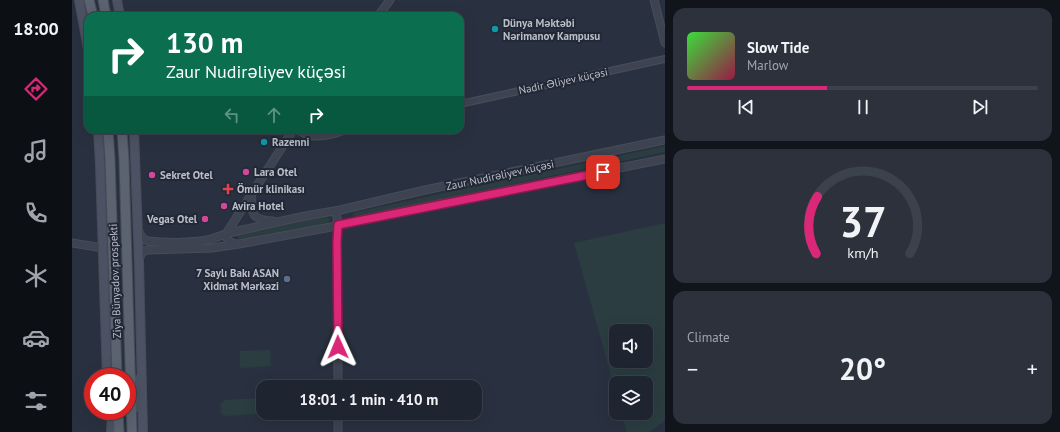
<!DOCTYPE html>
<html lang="en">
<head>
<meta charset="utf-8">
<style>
  :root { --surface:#1f2530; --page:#2c313c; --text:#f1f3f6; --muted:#a1a5ab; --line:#3c424c; --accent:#db2777 }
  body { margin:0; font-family:"PT Sans",sans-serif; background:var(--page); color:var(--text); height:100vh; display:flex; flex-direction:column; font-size:15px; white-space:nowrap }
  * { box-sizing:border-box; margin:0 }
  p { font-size:13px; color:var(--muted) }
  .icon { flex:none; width:22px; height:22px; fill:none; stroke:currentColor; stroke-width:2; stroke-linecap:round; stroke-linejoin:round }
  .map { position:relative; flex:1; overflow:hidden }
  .panel { display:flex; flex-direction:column; gap:8px; padding:8px; background:#11141a; width:395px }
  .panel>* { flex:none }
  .top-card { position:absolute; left:12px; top:12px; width:380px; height:122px; border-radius:12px; box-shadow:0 4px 16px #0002,0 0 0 1px var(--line); background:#0b6e4f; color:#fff; overflow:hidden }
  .fabs { position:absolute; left:537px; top:324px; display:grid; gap:8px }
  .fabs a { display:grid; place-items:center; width:44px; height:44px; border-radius:8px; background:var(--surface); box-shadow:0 4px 16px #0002,0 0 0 1px var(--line); font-size:20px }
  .speed { position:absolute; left:12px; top:368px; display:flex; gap:8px; font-size:20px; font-weight:700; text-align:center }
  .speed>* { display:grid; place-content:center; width:52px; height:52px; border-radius:50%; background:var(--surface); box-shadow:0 4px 16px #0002,0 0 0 1px var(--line); line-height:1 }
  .speed .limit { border:6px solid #d22; background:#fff; color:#111 }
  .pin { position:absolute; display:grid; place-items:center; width:34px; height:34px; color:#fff; margin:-17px; border-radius:8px; box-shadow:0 2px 6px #0006 }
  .me { position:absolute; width:44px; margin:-22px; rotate:359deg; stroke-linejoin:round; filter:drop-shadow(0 0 3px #0008) }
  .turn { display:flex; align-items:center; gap:14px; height:84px; padding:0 16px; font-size:18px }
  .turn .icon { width:52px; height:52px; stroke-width:2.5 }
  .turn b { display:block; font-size:28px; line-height:34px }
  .lanes { display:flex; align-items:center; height:38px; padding:0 16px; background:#0003; justify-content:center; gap:20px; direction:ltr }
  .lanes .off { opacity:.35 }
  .big { font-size:30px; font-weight:600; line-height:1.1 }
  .panel .card { flex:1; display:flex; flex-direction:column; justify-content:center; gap:6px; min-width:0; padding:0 14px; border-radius:12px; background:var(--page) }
  .panel .dial { align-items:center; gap:0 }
  .dial svg { height:104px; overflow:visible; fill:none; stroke:var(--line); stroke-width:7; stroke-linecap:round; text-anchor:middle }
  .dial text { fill:var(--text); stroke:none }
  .song { display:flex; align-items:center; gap:12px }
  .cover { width:48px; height:48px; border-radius:6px; background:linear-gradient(135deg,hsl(120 70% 55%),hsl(340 70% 35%)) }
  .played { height:4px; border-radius:2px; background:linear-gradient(90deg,var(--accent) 40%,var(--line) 40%) }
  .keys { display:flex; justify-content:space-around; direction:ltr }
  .heat { display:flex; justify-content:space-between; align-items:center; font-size:22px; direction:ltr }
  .trip { position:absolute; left:184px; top:380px; width:226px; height:40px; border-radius:12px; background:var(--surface); box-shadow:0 4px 16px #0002,0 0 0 1px var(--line); font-weight:600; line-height:40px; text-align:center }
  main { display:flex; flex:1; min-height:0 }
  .menu { display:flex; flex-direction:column; width:72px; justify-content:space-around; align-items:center; background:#0c0f13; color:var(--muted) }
  .menu .icon { width:28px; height:28px }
  .menu .on { color:var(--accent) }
  .menu b { font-size:18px; color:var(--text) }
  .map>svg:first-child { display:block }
  .green { fill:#2b3d41; fill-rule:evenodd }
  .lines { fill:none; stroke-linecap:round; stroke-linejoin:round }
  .minor-casing { stroke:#474c59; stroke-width:8 }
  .tertiary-casing { stroke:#474c59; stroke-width:9 }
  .secondary-casing { stroke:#474c59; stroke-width:10 }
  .primary-casing { stroke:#474c59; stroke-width:11 }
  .minor { stroke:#3d4350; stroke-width:5.5 }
  .tertiary { stroke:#3d4350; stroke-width:7 }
  .secondary { stroke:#4c5263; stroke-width:8 }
  .primary { stroke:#5b6270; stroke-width:9 }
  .route-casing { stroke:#8e194d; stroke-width:10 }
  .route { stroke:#db2777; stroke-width:7 }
  .culture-dot { fill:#0f9aa8; stroke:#222835; stroke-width:1.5 }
  .hotel-dot { fill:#d1479c; stroke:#222835; stroke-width:1.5 }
  .health-dot { fill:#e0444e; stroke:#222835; stroke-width:1.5 }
  .service-dot { fill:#5c6f8a; stroke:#222835; stroke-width:1.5 }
  .labels { text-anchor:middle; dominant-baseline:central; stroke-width:4; stroke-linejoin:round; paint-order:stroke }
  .poi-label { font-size:11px; font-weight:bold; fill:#babfca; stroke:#222835; text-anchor:start }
  .street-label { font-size:11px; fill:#babfca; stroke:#222835 }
</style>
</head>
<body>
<main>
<nav class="menu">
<b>18:00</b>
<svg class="icon on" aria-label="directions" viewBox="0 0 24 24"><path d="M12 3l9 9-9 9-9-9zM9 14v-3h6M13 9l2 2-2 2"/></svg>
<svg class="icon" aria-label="music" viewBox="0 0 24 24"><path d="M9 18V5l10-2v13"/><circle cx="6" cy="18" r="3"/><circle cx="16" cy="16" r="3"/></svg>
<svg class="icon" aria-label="phone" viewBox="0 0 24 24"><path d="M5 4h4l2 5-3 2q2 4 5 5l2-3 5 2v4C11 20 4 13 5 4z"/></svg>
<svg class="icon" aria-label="climate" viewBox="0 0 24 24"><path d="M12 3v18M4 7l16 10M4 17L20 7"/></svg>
<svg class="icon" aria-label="car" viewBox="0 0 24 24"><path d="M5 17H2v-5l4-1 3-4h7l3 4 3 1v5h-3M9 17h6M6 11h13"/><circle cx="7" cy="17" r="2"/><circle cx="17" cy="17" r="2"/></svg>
<svg class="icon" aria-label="filters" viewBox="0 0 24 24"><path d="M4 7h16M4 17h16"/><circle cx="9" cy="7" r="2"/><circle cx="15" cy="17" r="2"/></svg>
</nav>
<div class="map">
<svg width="593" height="432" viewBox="0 0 593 432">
  <rect width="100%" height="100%" fill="#293140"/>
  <g class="green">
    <path d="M593 146V152L285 217 280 215 284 212Z"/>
    <path d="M253 217 259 219 254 224 170 240 167 239 163 234Z"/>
    <path d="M593 223V421L577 432H555L549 413H574V383H544V393L502 243ZM544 331H574V361H544Z"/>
    <path d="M198 350 199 366 168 368V351Z"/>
    <path d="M191 398V413H199L154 416 151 415 149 413V403L153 400Z"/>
  </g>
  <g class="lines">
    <g class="minor-casing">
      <g id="minor">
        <path d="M388 104 593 59"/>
        <path d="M226 130C229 132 233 135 238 136 249 138 264 134 274 130"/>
      </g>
    </g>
    <g class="tertiary-casing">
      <g id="tertiary">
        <path d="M582 0 593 43"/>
        <path d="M306 16 318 0"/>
        <path d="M179 196C180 215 180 220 201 221"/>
        <path d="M264 211 266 225 265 242 266 387"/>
        <path d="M66 230C69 236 70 239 76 241 91 243 120 243 135 240 144 238 152 234 161 232 195 225 230 215 264 211L353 190 593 140"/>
        <path d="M0 243 31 248"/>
        <path d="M165 244C158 243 155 241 154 234L221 130"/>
        <path d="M67 260C69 254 70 251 76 250L140 248 167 244 254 228 317 214 593 159"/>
        <path d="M266 413V432"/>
      </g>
    </g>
    <g class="secondary-casing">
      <g id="secondary">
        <path d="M7 0 16 49"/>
        <path d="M45 0 48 16"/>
        <path d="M26 130 28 164 35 377"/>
        <path d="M62 130 67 262 71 432"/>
        <path d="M62 379 65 407"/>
        <path d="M39 432 40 411"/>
      </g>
    </g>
    <g class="primary-casing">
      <g id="primary">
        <path d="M17 0 21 16"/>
        <path d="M31 0 34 16"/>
        <path d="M36 130 38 159 45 377"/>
        <path d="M50 130 52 160 60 432"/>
        <path d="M46 411 47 432"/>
      </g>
    </g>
    <use href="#minor" class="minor"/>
    <use href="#tertiary" class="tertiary"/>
    <use href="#secondary" class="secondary"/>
    <use href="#primary" class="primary"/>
  </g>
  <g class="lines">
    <g class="route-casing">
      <path id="route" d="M266 347 265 242 266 225 531 172"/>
    </g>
    <use href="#route" class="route"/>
  </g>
  <g class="culture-dot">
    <circle cx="423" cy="29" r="4"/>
    <circle cx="192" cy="142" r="4"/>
  </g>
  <g class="hotel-dot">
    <circle cx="174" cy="172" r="4"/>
    <circle cx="80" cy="175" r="4"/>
    <circle cx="152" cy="206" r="4"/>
    <circle cx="133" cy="219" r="4"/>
  </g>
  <path class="health-dot" d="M154 183h4v4h4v4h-4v4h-4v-4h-4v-4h4z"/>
  <circle class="service-dot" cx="215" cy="279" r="4"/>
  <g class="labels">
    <g class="poi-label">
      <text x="431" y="23">Dünya Məktəbi<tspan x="431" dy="13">Nərimanov Kampusu</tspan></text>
      <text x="200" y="142">Razenni</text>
      <text x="182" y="172">Lara Otel</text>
      <text x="88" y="175">Sekret Otel</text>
      <text x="165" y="189">Ömür klinikası</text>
      <text x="160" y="206">Avira Hotel</text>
      <text x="125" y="219" text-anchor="end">Vegas Otel</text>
      <text x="207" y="273" text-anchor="end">7 Saylı Bakı ASAN<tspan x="207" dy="13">Xidmət Mərkəzi</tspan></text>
    </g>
    <g class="street-label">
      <text transform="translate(491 81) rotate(-12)">Nadir Əliyev küçəsi</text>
      <text transform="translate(428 175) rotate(-12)">Zaur Nudirəliyev küçəsi</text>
      <text transform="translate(43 281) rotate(-92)">Ziya Bünyadov prospekti</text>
    </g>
  </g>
</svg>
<div class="fabs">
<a><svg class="icon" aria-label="sound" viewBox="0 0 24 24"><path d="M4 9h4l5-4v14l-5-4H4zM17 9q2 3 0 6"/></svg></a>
<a><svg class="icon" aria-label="layers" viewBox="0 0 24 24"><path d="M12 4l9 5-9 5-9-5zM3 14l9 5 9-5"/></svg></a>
</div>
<div class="speed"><div class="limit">40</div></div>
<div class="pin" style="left:531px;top:172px;background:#d93025"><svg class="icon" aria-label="arrive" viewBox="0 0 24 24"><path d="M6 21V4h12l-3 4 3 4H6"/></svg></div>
<svg class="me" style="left:266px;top:347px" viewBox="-20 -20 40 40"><path d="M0-17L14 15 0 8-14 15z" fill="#db2777" stroke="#fff" stroke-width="4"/></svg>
<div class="trip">18:01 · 1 min · 410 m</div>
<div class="top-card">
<div class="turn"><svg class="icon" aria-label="right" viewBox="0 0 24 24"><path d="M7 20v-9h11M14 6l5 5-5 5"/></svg><div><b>130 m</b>Zaur Nudirəliyev küçəsi</div></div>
<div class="lanes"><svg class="icon off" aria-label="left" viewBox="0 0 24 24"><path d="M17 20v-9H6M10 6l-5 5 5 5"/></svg><svg class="icon off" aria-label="ahead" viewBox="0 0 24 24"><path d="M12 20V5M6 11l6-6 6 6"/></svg><svg class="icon" aria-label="right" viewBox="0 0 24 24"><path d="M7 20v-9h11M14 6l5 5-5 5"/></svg></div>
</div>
</div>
<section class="panel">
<div class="card">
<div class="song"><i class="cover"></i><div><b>Slow Tide</b><p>Marlow</p></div></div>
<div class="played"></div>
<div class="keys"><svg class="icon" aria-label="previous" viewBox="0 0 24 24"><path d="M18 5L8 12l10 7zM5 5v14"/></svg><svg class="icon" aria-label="pause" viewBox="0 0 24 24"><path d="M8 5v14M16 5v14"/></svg><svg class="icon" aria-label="next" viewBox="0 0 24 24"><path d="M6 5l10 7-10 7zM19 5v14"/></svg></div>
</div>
<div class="card dial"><svg viewBox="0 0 100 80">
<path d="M14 69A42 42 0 1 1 86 69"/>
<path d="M14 69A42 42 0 0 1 15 25" stroke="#db2777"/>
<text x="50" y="56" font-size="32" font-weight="700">37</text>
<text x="50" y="72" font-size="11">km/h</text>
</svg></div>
<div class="card"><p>Climate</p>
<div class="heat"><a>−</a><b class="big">20°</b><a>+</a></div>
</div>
</section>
</main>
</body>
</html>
